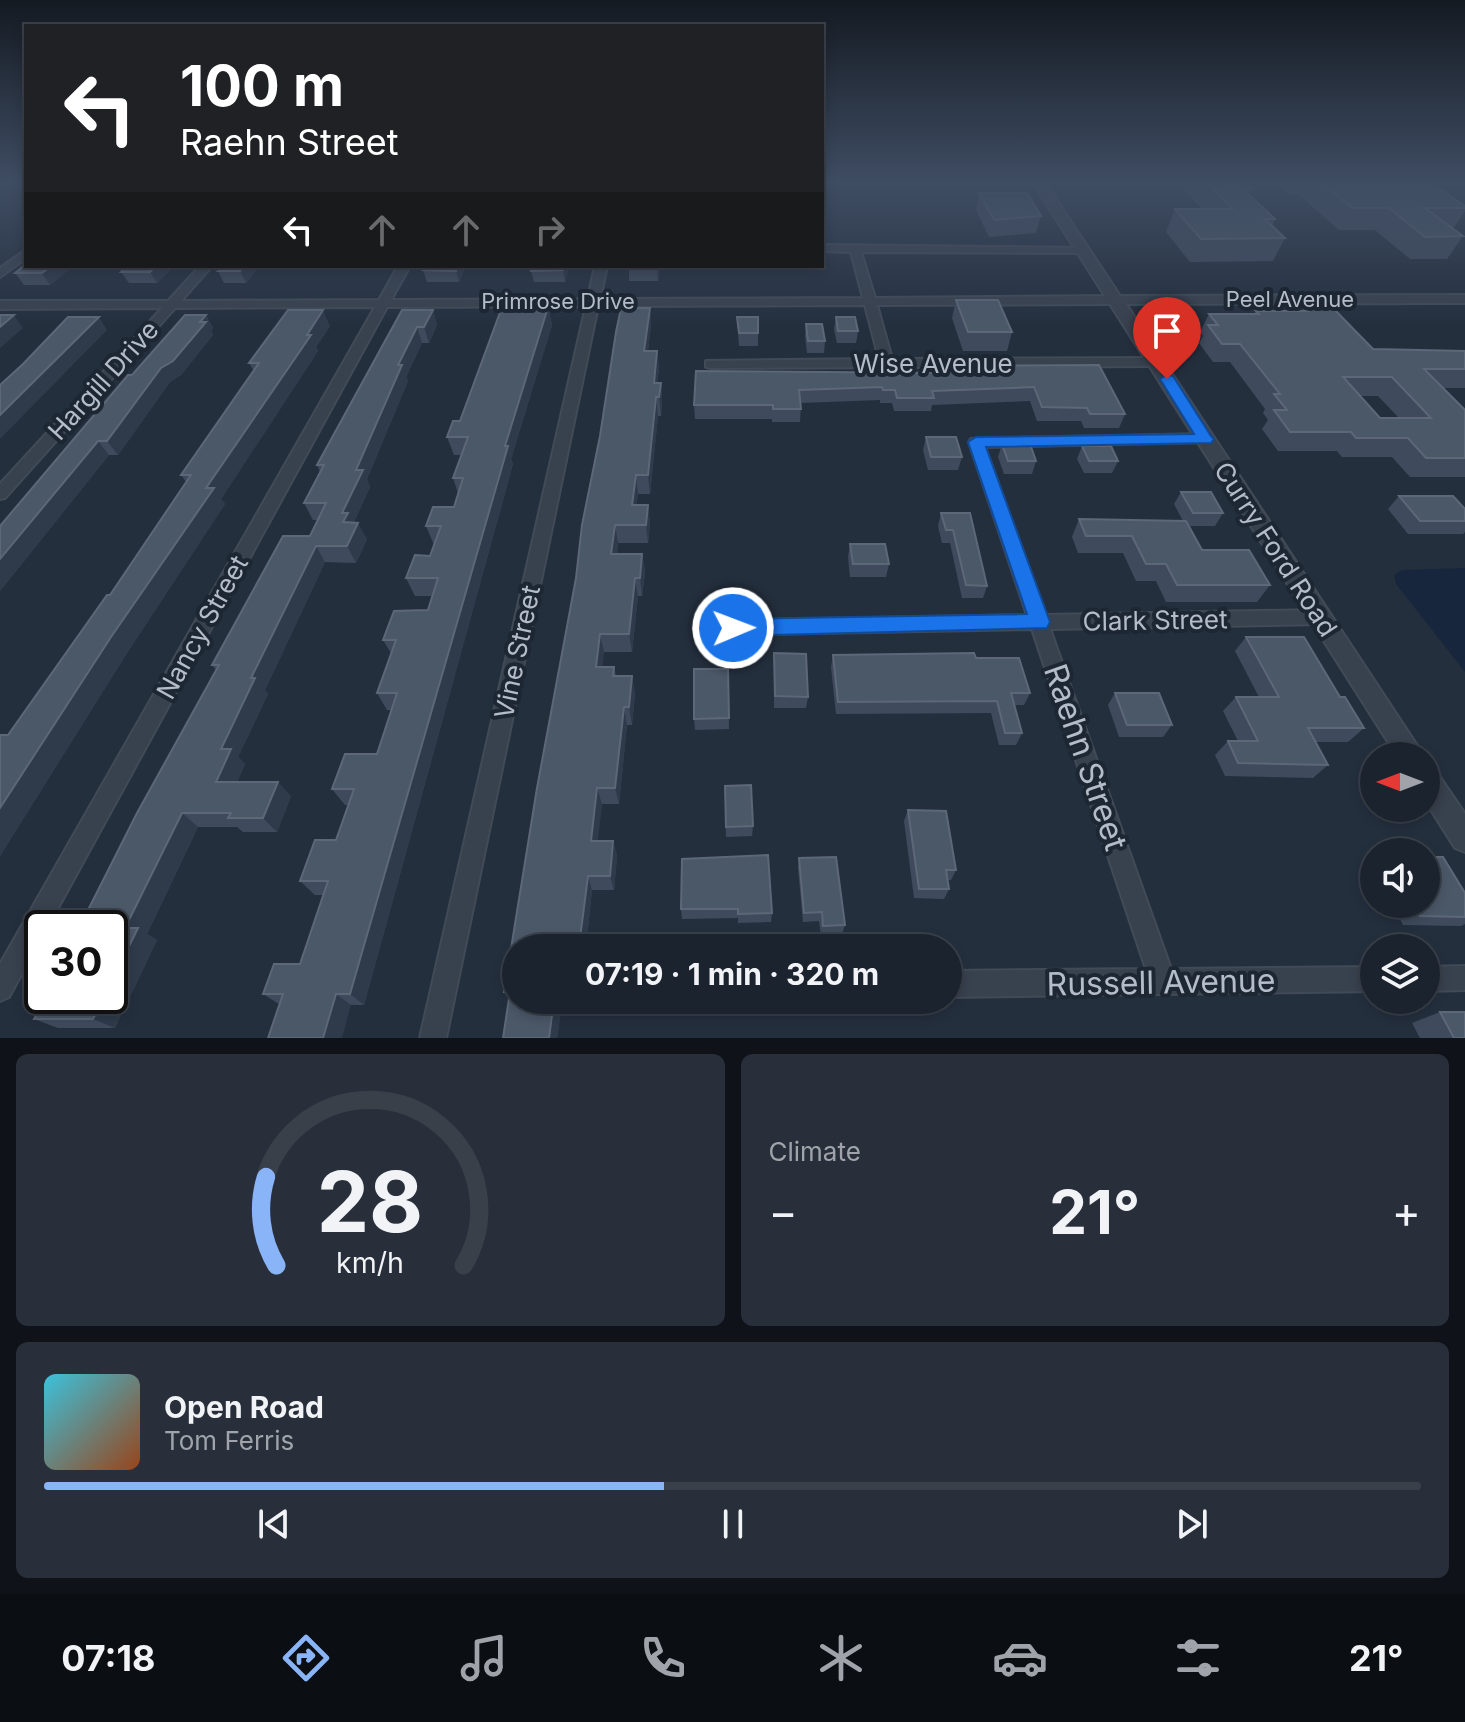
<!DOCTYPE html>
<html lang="en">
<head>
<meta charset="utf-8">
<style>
  :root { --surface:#1b232e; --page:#282f3a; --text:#f1f3f6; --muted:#a0a4aa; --line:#39404a; --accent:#8ab4f8 }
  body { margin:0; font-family:Inter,sans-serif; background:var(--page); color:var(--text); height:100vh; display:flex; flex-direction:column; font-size:30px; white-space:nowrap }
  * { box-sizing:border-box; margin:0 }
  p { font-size:26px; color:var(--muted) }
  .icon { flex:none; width:44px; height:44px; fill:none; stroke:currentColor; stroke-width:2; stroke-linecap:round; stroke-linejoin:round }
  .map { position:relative; height:1038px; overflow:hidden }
  .panel { display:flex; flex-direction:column; gap:16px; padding:16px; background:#0f1319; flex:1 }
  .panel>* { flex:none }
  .banner { position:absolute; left:24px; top:24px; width:800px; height:244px; border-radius:0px; box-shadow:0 4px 12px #0003,0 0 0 2px var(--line); background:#202124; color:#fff; overflow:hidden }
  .needle { width:52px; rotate:270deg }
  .buttons { position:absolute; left:1360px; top:742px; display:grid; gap:16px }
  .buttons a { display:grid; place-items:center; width:80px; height:80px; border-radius:50%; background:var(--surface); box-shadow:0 4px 12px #0003,0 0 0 2px var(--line); font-size:40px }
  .speed { position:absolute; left:24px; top:910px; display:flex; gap:16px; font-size:40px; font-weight:700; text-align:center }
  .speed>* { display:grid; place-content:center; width:104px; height:104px; border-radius:50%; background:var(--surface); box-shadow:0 4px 12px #0003,0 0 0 2px var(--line); line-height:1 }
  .speed .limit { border:4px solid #111; border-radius:12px; background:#fff; color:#111 }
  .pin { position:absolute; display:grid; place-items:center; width:68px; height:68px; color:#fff; margin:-82px -34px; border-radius:50% 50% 50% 0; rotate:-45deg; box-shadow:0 0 8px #0007 }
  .pin .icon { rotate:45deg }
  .me { position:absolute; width:88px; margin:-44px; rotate:89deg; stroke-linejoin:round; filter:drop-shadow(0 0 6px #0008) }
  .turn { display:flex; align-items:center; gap:28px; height:168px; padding:0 24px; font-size:36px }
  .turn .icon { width:104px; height:104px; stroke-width:2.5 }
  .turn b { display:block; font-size:56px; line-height:68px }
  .lanes { display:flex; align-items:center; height:76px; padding:0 24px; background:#0003; justify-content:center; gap:40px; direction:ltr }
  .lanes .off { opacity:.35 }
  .big { font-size:60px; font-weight:700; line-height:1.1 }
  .panel .card { flex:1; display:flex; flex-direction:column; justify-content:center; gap:12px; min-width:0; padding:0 28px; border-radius:12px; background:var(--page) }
  .panel .dial { align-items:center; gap:0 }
  .dial svg { height:208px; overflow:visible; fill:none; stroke:var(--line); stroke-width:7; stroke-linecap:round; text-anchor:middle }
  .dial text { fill:var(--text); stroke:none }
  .song { display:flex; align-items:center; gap:24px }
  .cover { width:96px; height:96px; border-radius:12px; background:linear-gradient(135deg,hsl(190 70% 55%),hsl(20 70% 35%)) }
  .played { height:8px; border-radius:4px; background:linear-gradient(90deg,var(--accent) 45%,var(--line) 45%) }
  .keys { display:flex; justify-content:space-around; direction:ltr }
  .heat { display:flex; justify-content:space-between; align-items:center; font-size:44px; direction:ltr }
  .panel .tiles { flex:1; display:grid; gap:16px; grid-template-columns:1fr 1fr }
  .card:last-child { grid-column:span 2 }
  .trip { position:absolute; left:502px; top:934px; width:460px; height:80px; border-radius:40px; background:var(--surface); box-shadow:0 4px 12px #0003,0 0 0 2px var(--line); font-weight:700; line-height:80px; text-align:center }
  .dock { display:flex; height:128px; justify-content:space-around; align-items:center; background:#0b0e12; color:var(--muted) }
  .dock .icon { width:56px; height:56px }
  .dock .on { color:var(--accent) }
  .dock b { font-size:36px; color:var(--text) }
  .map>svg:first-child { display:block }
  .water { fill:#17263c }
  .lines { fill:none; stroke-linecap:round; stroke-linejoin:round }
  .minor-casing { stroke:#414a57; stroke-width:4 }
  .tertiary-casing { stroke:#414a57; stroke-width:4 }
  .minor { fill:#38414e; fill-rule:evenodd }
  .tertiary { fill:#38414e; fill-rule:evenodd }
  .wall { fill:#3f4b5c; fill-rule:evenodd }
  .shaded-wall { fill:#2f3b4b }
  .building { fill:#4b5868; stroke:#5c6777; stroke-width:2; fill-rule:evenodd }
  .route { fill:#1a73e8; stroke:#114b97; stroke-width:2 }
  .labels { text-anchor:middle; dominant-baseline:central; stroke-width:8; stroke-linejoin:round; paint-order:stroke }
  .far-street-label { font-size:22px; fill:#b4bcc9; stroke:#1d2633 }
  .street-label { font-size:26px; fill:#b4bcc9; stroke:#1d2633 }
  .near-street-label { font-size:32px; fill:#b4bcc9; stroke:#1d2633 }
</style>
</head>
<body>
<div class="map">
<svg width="1465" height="1038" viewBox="0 0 1465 1038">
  <rect width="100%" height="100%" fill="#242f3e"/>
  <path class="water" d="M1465 568V672L1396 584 1394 575 1402 570Z"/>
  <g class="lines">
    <g class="minor-casing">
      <g id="minor">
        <path d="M822 245 1084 248 1089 251 1088 253 861 252 875 298 1115 296 1121 300 1115 304 877 305 892 359 1156 358 1162 362 1156 366 711 368 706 367V361L879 359 865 305 598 306 446 1038H420L586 306 387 307 47 928H42V936L9 997 0 1001V964L375 307 175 308 5 498 0 499V484L162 308 0 309V301H168L200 266H212L181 301 379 300 398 266H410L391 300 588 299 595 266H607L600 299 863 298 851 252 822 251Z"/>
        <path d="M26 250V258L0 277V268Z"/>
        <path d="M1206 434 1211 436 1213 439 1211 442 985 447 1045 615 1320 610 1326 612 1329 617 1326 622 1320 624 1050 629 1171 969 1374 967V991L948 997V971L1146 969 1032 629 702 635 696 633 693 628 696 623 702 621 1027 615 969 442 971 439Z"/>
        <path d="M1465 966V990L1426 991V967Z"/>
      </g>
    </g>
    <g class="tertiary-casing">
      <g id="tertiary">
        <path d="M1032 181H1044L1120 296 1465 295V303L1126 304 1424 756H1397Z"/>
        <path d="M1426 767 1435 770 1465 814V852L1455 848 1426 802Z"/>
      </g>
    </g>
    <use href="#minor" class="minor"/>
    <use href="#tertiary" class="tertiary"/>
  </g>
  <g class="wall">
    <path d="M1176 181H1243L1252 189 1249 194 1275 219 1272 226 1285 238 1273 261 1190 262 1166 232 1175 209H1202Z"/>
    <path d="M1273 181H1428L1465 206V211L1453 229 1463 236 1447 259H1410L1375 230H1339L1299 195H1289Z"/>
    <path d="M979 193 1041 216 1036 233 989 237 976 210Z"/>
    <path d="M26 266H73L50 285H24L15 273Z"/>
    <path d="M127 266H174L157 283H129L121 272Z"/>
    <path d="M260 266 246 283H224L218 271Z"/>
    <path d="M466 266 459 282H427L423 270Z"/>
    <path d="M569 266 565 282H534L531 271Z"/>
    <path d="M629 266H660L658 281H629Z"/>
    <path d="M956 300 1012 332 1007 351H963L952 318Z"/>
    <path d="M548 307 552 325 511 459 513 464 364 1005 279 1004 263 994 300 964 324 895H315L300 881 336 840 348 805H345L332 789 377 754 391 710H387L377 693 391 653 383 640 428 610 432 596H415L406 578 430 556 434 545 426 526 454 507 458 493 453 478 461 455H454L447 437Z"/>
    <path d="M1304 307 1373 349 1465 351V388H1443L1465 410V477H1410L1392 457H1342L1337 451H1278L1262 429 1268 420 1263 413 1265 409 1230 362H1213L1199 343 1203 336 1200 332 1209 314H1254L1256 311H1302ZM1360 396H1378L1399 418H1380Z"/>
    <path d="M621 308H650L651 325 648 351H657L659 369 657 383H661L662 401 661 416H658L650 494H638L636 505H648L650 524 648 543H618L617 554H642L645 572 642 596H638L632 652H604L602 667H614L616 676H632L635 694 632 725H627L619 804H602L597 841H613L617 856 614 890H592L586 946H608V948H516V1000H608L607 1004H562L557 1038H503L509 999 504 992 537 788 576 578 582 525 600 436 616 332Z"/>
    <path d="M402 310H433L437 325 429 343H422L406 377 408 381 367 479 370 487 354 522 367 539 356 563 325 562 265 690 268 694 238 757 245 764 237 782 291 796 277 832H243L237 827H198L147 934 157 940 115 1028H58L34 1019 92 912 88 910 216 670 212 665 310 536 318 520H313L304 503 320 472 317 465Z"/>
    <path d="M206 315 213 328 211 331 213 335 181 375 170 382 118 455H109L0 591 132 375Z"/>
    <path d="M737 317H758V346H739Z"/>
    <path d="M836 317 858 331 856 343H837L834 329Z"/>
    <path d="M806 324 825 341 824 353H807L805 336Z"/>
    <path d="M330 326 316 347 318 351 221 499 225 504 127 653 0 856V735H8L110 595 186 482 181 475 254 371 249 363Z"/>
    <path d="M1099 365 1125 414 1119 428H1084L1081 421H1037L1030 401 932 405 931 411H894L892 403H880V400L801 403 800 422H772V419H695L694 405 696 371 943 373 945 366Z"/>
    <path d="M926 437 962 457 958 470H928L923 450Z"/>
    <path d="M1002 444 1036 461 1032 474H1004L998 457Z"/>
    <path d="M1082 446 1118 461 1112 473H1084L1077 459Z"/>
    <path d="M1181 492 1223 513 1215 526H1189L1202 550 1270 585 1257 602H1166L1156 581H1136L1123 553H1078L1072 537 1079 519 1183 521 1174 504Z"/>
    <path d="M1399 496 1465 509V532L1463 534H1408L1388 509Z"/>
    <path d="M941 513 987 586 983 598H962L950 543H942L938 526Z"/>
    <path d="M850 544 889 564 886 577H850L848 557Z"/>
    <path d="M1246 637 1340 697 1364 728 1348 742H1315L1328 765 1313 778 1225 776 1215 755 1228 741H1238L1223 711 1236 697H1259L1235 651Z"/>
    <path d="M774 653 808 697 806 708H774Z"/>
    <path d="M833 655 976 658 1030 693 1024 705H1014L1022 733 1016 745H999L991 713 836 714 831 667Z"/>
    <path d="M728 669 729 729 695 730 694 719Z"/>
    <path d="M1115 693 1172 725 1163 737H1119L1108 705Z"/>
    <path d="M725 786 753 826 752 836 726 837Z"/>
    <path d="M908 810 956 870 951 880H948L949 889 944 899 914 898 904 821Z"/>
    <path d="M1426 857 1465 893V924L1461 926 1403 925 1392 904H1426Z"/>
    <path d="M799 858 845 925 842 934 821 935 819 921 803 922 798 868Z"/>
    <path d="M682 859 772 913 771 922 738 923V918L682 919 681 909Z"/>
    <path d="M1440 1012 1465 1038H1420L1412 1023Z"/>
  </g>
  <g class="shaded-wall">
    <path d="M51 266H73L50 285 42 273Z"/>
    <path d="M156 266H174L157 283 150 272Z"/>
    <path d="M244 266H260L246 283 240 271Z"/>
    <path d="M458 266H466L459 282 456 271Z"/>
    <path d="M564 266H569L565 282 563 270Z"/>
    <path d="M657 266H660L658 281 657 269Z"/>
    <path d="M548 307 552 325 511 459 513 464 364 1005 350 994 505 446Z"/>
    <path d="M650 308 651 325 646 369 644 351Z"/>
    <path d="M323 310 330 326 316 347 318 351 221 499 225 504 127 653 0 856V808L206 488Z"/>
    <path d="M433 310 437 325 429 343 424 327Z"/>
    <path d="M14 315 23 328 0 348V327Z"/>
    <path d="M206 315 213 328 211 331 213 335 181 375 170 382 118 455 107 441 161 368Z"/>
    <path d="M99 317 107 330 0 439V415Z"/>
    <path d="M417 327 422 343 406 377 408 381 367 479 370 487 353 524 358 523 367 539 356 563 347 546 342 513 356 470 398 365Z"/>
    <path d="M657 351 659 369 655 401 654 383Z"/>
    <path d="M661 383 662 401 661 416 659 397Z"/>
    <path d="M656 397 658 416 650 494 648 475Z"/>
    <path d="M98 441 109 455 0 591V559Z"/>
    <path d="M636 475 638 494 634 524 632 505Z"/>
    <path d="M648 505 650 524 648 543 646 525Z"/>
    <path d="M615 525 618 543 614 572 611 554Z"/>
    <path d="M316 546 325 562 265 690 268 694 238 757 245 764 230 796 216 782 221 749 251 678Z"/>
    <path d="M642 554 645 572 642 596 640 578Z"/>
    <path d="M635 578 638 596 632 652 629 634Z"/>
    <path d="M600 634 604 652 600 685 596 667Z"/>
    <path d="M632 676 635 694 632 725 629 707Z"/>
    <path d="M624 707 627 725 619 804 615 788Z"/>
    <path d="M278 782 291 796 277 832 263 818Z"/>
    <path d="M597 788 602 804 596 856 591 841Z"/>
    <path d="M182 813 198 827 147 934 157 940 115 1028 93 1019 105 996H110V985L125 928Z"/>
    <path d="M613 841 617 856 614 890 610 876Z"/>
    <path d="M588 876 592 890 586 948 579 946Z"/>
    <path d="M336 994 351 1005 342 1038H323Z"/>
    <path d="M554 1000H560L562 1004 557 1038H549Z"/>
  </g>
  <g class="building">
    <path d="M1205 181H1243L1252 189H1243L1275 219H1265L1285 238 1201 239 1175 209H1233Z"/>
    <path d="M1319 181H1428L1465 206V208H1425L1463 236 1425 237 1389 208H1352Z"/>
    <path d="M979 193H1027L1041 216 994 220Z"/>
    <path d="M26 264V266H51L42 273H15Z"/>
    <path d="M127 266H156L150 272H121Z"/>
    <path d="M223 266H244L240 271H218Z"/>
    <path d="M426 266H458L456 271 423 270Z"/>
    <path d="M533 266H564L563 270 531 271Z"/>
    <path d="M629 266H657V269H628Z"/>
    <path d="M956 300H998L1012 332H968Z"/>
    <path d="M502 307H548L505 446H508L350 994H336L323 1038H268L283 994H263L274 964H300L328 881H300L315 840H336L354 789H332L345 754H377L397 693H377L396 640H383L394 611 428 610 438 578H406L415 555 430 556 441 526H426L433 507H454L463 478H453L468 437H447L453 421H460Z"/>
    <path d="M1304 307H1332L1373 349 1465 351V369H1424L1465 410V458H1426L1408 438H1356L1351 432H1290L1274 410H1287L1274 394H1280L1240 344H1222L1208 325H1218L1209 314H1259L1256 311H1308ZM1343 377H1392L1431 418H1380Z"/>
    <path d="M621 308H650L644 351H657L654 383H661L659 397H656L648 475H636L632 505H648L646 525H615L611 554H642L640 578H635L629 634H600L596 667H614L613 676H632L629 707H624L615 788H597L591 841H613L610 876H588L579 946H608V948H516V1000H554L549 1038H503L510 992H504L537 788 576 578 582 525 600 436 616 332Z"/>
    <path d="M288 310H323L307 335H311L206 488H214L111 637 0 808V735H8L107 595H110L191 475H181L259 363H249Z"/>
    <path d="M402 310H433L424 327H417L398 365H402L356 470H363L342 513H348L343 522 358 523 347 546H316L251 678H255L221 749H231L216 782H278L263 818H228L231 813H182L125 928H138L110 985V928H83L93 910H88L137 813 219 665H212L283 536H310L326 503H304L324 465H317Z"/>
    <path d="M0 315H14L0 327Z"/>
    <path d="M185 315H206L200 322H206L173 361 161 368 107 441H98L0 559V526L128 375H132Z"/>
    <path d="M68 317H99L0 415V385L23 364Z"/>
    <path d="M737 317H758V333H739Z"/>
    <path d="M836 317H855L858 331H838Z"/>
    <path d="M806 324H822L825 341H808Z"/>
    <path d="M1099 365 1125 414H1090L1087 408 1042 407 1034 387 932 391 934 398H897L895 390H883L882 387 799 390 801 409H773V405H694L696 371 947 373 945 366Z"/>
    <path d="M926 437H956L962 457H931Z"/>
    <path d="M1002 444H1030L1036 461H1008Z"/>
    <path d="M1082 446H1111L1118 461H1089Z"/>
    <path d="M1181 492H1211L1223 513H1193Z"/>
    <path d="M1399 496H1453L1465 509V521H1420Z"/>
    <path d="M941 513H970L987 586 966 585 953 530H946Z"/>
    <path d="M1079 519 1186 521 1202 550H1249L1270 585H1177L1166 564H1146L1132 536H1086Z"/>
    <path d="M850 544H885L889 564H853Z"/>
    <path d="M1246 637H1304L1340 697H1345L1364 728H1308L1328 765 1238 763 1228 741H1258L1236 697H1279Z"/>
    <path d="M774 653 806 654 808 697 775 696Z"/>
    <path d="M974 653 976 658H1019L1030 693H1011L1022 733H1005L997 701 838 702 833 655Z"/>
    <path d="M694 669H728L729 718 694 719Z"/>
    <path d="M1115 693H1159L1172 725H1127Z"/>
    <path d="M751 785 753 826 726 827 725 786Z"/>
    <path d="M908 810 946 811 956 870H946L949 889H919Z"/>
    <path d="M768 855 772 913 738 914V909H681L682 859Z"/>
    <path d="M836 857 845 925 823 926 822 912 804 913 799 858Z"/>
    <path d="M1426 857H1443L1465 893V917L1420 916 1413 904H1426V874H1427Z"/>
    <path d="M47 996H105L93 1019H34Z"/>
    <path d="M1440 1012H1465V1038H1454Z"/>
  </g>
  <linearGradient id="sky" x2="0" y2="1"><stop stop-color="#141a22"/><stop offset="0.56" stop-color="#3f4d63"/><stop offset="1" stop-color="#3f4d63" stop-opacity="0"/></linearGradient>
  <rect width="1465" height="326" fill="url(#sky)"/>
  <path class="route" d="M1167 375 1173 376 1211 436 1214 439 1211 443 986 447 1050 622 1047 628 733 636 726 634 723 628 726 622 733 619 1027 614 968 442 976 437 1194 434 1160 379Z"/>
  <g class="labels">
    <g class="far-street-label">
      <text x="1290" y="299">Peel Avenue</text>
      <text x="558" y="301">Primrose Drive</text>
    </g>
    <g class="street-label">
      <text x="933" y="363">Wise Avenue</text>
      <text transform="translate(103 380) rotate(-48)">Hargill Drive</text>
      <text transform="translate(1276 549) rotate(57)">Curry Ford Road</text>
      <text transform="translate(1155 620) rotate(-1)">Clark Street</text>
      <text transform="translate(202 627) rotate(-61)">Nancy Street</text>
      <text transform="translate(517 652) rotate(-78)">Vine Street</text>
    </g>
    <g class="near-street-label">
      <text transform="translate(1086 757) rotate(71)">Raehn Street</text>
      <text transform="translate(1161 982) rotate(-1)">Russell Avenue</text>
    </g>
  </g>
</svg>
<div class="buttons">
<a><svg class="needle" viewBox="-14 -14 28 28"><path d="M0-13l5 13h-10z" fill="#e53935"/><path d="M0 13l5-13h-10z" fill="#a0a4aa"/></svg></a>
<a><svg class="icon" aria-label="sound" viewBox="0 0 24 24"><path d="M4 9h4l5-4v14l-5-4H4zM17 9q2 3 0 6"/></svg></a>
<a><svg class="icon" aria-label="layers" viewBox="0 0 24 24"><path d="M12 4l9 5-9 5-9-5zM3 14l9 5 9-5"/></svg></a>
</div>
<div class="speed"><div class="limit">30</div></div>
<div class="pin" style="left:1167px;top:379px;background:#d93025"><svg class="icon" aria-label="arrive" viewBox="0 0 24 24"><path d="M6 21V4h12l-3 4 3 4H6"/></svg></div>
<svg class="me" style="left:733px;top:628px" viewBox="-20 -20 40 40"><circle r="17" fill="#1a73e8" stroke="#fff" stroke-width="3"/><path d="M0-11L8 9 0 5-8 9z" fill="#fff"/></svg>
<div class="trip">07:19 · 1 min · 320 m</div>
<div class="banner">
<div class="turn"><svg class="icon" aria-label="left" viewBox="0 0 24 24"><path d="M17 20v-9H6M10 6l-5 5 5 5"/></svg><div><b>100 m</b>Raehn Street</div></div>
<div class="lanes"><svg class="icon" aria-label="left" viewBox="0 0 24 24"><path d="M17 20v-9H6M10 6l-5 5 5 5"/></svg><svg class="icon off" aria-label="ahead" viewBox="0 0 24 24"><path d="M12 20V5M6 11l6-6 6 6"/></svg><svg class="icon off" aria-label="ahead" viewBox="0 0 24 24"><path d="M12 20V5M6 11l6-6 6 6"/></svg><svg class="icon off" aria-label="right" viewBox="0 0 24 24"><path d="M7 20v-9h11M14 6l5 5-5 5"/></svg></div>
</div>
</div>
<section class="panel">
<div class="tiles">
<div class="card dial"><svg viewBox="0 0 100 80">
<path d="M14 69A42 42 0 1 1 86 69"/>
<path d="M14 69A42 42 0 0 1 10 35" stroke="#8ab4f8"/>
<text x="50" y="56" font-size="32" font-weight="700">28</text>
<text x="50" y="72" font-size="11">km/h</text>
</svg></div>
<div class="card"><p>Climate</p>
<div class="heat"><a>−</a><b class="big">21°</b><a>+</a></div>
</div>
<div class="card">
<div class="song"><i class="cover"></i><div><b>Open Road</b><p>Tom Ferris</p></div></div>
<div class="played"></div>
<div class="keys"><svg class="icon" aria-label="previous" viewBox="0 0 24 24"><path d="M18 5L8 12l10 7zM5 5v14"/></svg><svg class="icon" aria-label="pause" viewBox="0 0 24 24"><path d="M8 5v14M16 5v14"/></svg><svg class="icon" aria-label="next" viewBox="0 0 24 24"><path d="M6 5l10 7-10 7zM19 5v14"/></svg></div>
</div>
</div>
</section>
<nav class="dock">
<b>07:18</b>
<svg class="icon on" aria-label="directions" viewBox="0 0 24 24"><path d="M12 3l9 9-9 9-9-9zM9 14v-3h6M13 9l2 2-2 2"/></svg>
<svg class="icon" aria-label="music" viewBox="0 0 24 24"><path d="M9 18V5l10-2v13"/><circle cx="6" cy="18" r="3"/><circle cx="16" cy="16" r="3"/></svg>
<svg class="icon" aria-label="phone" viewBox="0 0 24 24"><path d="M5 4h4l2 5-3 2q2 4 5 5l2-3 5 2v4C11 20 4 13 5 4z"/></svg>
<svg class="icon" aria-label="climate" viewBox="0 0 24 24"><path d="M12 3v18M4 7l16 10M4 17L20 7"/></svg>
<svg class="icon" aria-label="car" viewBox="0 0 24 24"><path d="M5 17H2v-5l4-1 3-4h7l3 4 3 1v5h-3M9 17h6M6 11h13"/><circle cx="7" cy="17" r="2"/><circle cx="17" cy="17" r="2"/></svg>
<svg class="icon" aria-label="filters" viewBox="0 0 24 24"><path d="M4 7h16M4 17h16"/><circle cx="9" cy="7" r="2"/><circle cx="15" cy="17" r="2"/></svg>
<b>21°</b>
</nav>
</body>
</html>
